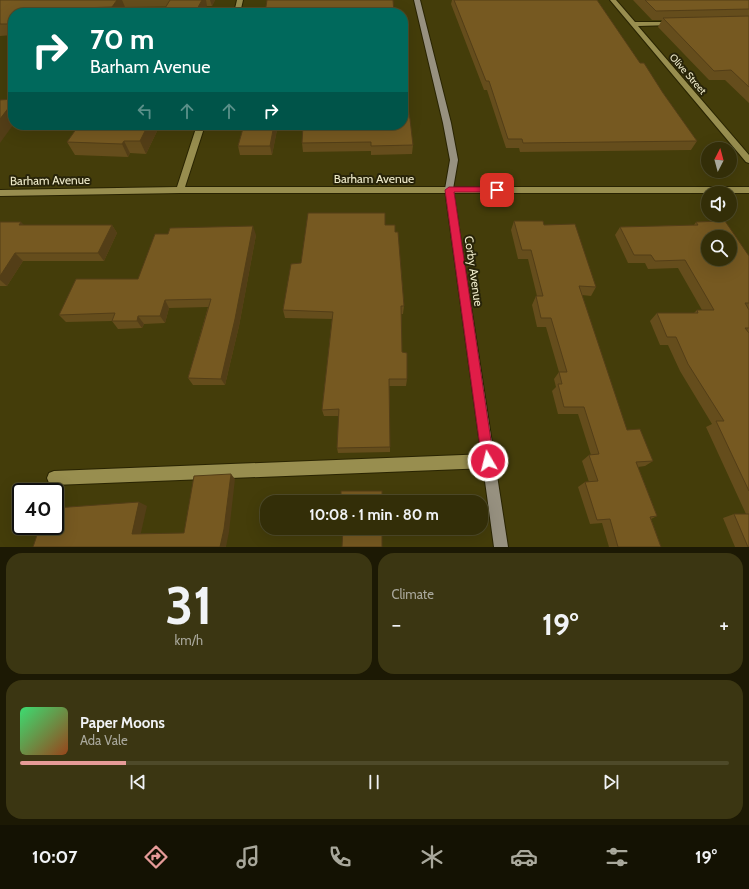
<!DOCTYPE html>
<html lang="en">
<head>
<meta charset="utf-8">
<style>
  :root { --surface:#332e08; --page:#3b3612; --text:#f1f3f6; --muted:#a9a89c; --line:#4e4a29; --accent:#e69b98 }
  body { margin:0; font-family:Cabin,sans-serif; background:var(--page); color:var(--text); height:100vh; display:flex; flex-direction:column; font-size:15px; white-space:nowrap }
  * { box-sizing:border-box; margin:0 }
  p { font-size:13px; color:var(--muted) }
  .icon { flex:none; width:22px; height:22px; fill:none; stroke:currentColor; stroke-width:2; stroke-linecap:round; stroke-linejoin:round }
  .map { position:relative; height:547px; overflow:hidden }
  .details { display:flex; flex-direction:column; gap:6px; padding:6px; background:#1c1904; flex:1 }
  .details>* { flex:none }
  .banner { position:absolute; left:8px; top:8px; width:400px; height:122px; border-radius:16px; box-shadow:0 4px 16px #0002,0 0 0 1px var(--line); background:#00695c; color:#fff; overflow:hidden }
  .needle { width:26px; rotate:6deg }
  .tools { position:absolute; left:701px; top:142px; display:grid; gap:8px }
  .tools a { display:grid; place-items:center; width:36px; height:36px; border-radius:50%; background:var(--surface); box-shadow:0 4px 16px #0002,0 0 0 1px var(--line); font-size:20px }
  .speed { position:absolute; left:12px; top:483px; display:flex; gap:8px; font-size:20px; font-weight:700; text-align:center }
  .speed>* { display:grid; place-content:center; width:52px; height:52px; border-radius:50%; background:var(--surface); box-shadow:0 4px 16px #0002,0 0 0 1px var(--line); line-height:1 }
  .speed .limit { border:2px solid #111; border-radius:6px; background:#fff; color:#111 }
  .pin { position:absolute; display:grid; place-items:center; width:34px; height:34px; color:#fff; margin:-17px; border-radius:8px; box-shadow:0 2px 6px #0006 }
  .me { position:absolute; width:44px; margin:-22px; rotate:352deg; stroke-linejoin:round; filter:drop-shadow(0 0 3px #0008) }
  .turn { display:flex; align-items:center; gap:14px; height:84px; padding:0 16px; font-size:18px }
  .turn .icon { width:52px; height:52px; stroke-width:2.5 }
  .turn b { display:block; font-size:28px; line-height:34px }
  .lanes { display:flex; align-items:center; height:38px; padding:0 16px; background:#0003; justify-content:center; gap:20px; direction:ltr }
  .lanes .off { opacity:.35 }
  .big { font-size:30px; font-weight:700; line-height:1.1 }
  .details .widget { flex:1; display:flex; flex-direction:column; justify-content:center; gap:6px; min-width:0; padding:0 14px; border-radius:16px; background:var(--page) }
  .details .dial { align-items:center; gap:0 }
  .dial b { font-size:52px; line-height:1 }
  .song { display:flex; align-items:center; gap:12px }
  .cover { width:48px; height:48px; border-radius:6px; background:linear-gradient(135deg,hsl(140 70% 55%),hsl(20 70% 35%)) }
  .played { height:4px; border-radius:2px; background:linear-gradient(90deg,var(--accent) 15%,var(--line) 15%) }
  .keys { display:flex; justify-content:space-around; direction:ltr }
  .heat { display:flex; justify-content:space-between; align-items:center; font-size:22px; direction:ltr }
  .details .tiles { flex:1; display:grid; gap:6px; grid-template-columns:1fr 1fr }
  .widget:last-child { grid-column:span 2 }
  .trip { position:absolute; left:260px; top:495px; width:228px; height:40px; border-radius:16px; background:var(--surface); box-shadow:0 4px 16px #0002,0 0 0 1px var(--line); font-weight:700; line-height:40px; text-align:center }
  .dock { display:flex; height:64px; justify-content:space-around; align-items:center; background:#141203; color:var(--muted) }
  .dock .icon { width:28px; height:28px }
  .dock .current { color:var(--accent) }
  .dock b { font-size:18px; color:var(--text) }
  .map>svg:first-child { display:block }
  .lines { fill:none; stroke-linecap:round; stroke-linejoin:round }
  .lane-casing { stroke:#292402; stroke-width:2 }
  .street-casing { stroke:#292402; stroke-width:2 }
  .secondary-casing { stroke:#292402; stroke-width:2 }
  .lane { fill:#988e4f; fill-rule:evenodd }
  .street { fill:#988e4f; fill-rule:evenodd }
  .secondary { fill:#979180; fill-rule:evenodd }
  .wall { fill:#654d1c }
  .shaded-wall { fill:#533e17 }
  .building { fill:#765921; stroke:#533e17; fill-rule:evenodd }
  .route { fill:#e11d48; stroke:#92132f }
  .labels { text-anchor:middle; dominant-baseline:central; stroke-width:4; stroke-linejoin:round; paint-order:stroke }
  .far-street-label { font-size:10px; fill:#efebcb; stroke:#282409 }
  .street-label { font-size:12px; fill:#efebcb; stroke:#282409 }
</style>
</head>
<body>
<div class="map">
<svg width="749" height="547" viewBox="0 0 749 547">
  <rect width="100%" height="100%" fill="#443d0a"/>
  <g class="lines">
    <g class="lane-casing">
      <path id="lane" d="M488 454 493 456 495 461 493 466 488 468 54 485 49 483 47 478 49 473 54 471Z"/>
    </g>
    <g class="street-casing">
      <g id="street">
        <path d="M237 0H243L240 13H234Z"/>
        <path d="M610 0H616L635 22H675V24L673 25 638 26 749 155V163L746 162Z"/>
        <path d="M197 125H205L185 187H749V193H180L0 196V190L177 187Z"/>
      </g>
    </g>
    <g class="secondary-casing">
      <path id="secondary" d="M414 0H420L451 123 458 160 453 189 508 547H494L445 189 450 160 443 123Z"/>
    </g>
    <use href="#lane" class="lane"/>
    <use href="#street" class="street"/>
    <use href="#secondary" class="secondary"/>
  </g>
  <g class="wall">
    <path d="M0 0H215L212 6 125 7 120 13H13V35L0 36Z"/>
    <path d="M452 0H597L640 63 663 93 697 141 691 150 520 152 519 148H506L487 90H484L451 4Z"/>
    <path d="M633 0H749V103L725 80H709L658 27 662 20H652Z"/>
    <path d="M160 125 146 154 130 153 128 157 75 155 67 142Z"/>
    <path d="M244 125H278L272 155H240L238 146Z"/>
    <path d="M303 125 413 145 412 154 371 155V151L303 152 302 143Z"/>
    <path d="M514 221 544 225 596 287 591 296 582 295 627 430 653 461 645 466 638 467 657 516 651 519 661 547H609L602 523 590 524 578 487 585 482H589L582 461 589 455H591L578 414H558L552 391 556 387 554 379 559 372 546 327H537L532 305 536 296H537L528 259H518L511 230Z"/>
    <path d="M0 222 24 225H112L117 233 104 261H23L7 286H0Z"/>
    <path d="M696 222 749 256V547H735L723 518 734 514H746L706 427 712 424 680 371 668 345H660L650 321 657 313H694L697 310H702L678 268 648 269 645 263H628L615 235 620 227 694 225Z"/>
    <path d="M385 225 395 232 404 306 403 314H401L402 352 407 379 406 386H389L390 447V452L338 453 337 448 339 416H324L322 410 332 319 285 318 283 310 301 263Z"/>
    <path d="M256 235 239 326 225 385H193L188 378 208 307 169 308 165 323 144 324 142 328 118 329 112 321 66 322 59 315 138 279Z"/>
  </g>
  <g class="shaded-wall">
    <path d="M117 0H122L125 7 120 13H114L112 7Z"/>
    <path d="M202 0H206L207 6 203 13H195Z"/>
    <path d="M210 0H215L212 6Z"/>
    <path d="M45 9 47 13H42Z"/>
    <path d="M13 102V125L0 143V119Z"/>
    <path d="M148 125H160L146 154 140 141Z"/>
    <path d="M274 125H278L272 155 270 146Z"/>
    <path d="M124 141 130 153 128 157 122 144Z"/>
    <path d="M21 222 29 230 19 225Z"/>
    <path d="M112 225 117 233 104 261 98 253Z"/>
    <path d="M253 226 256 235 239 326 225 385 221 379Z"/>
    <path d="M15 253 23 261 7 286 0 280V276Z"/>
    <path d="M165 300 169 308 165 323 160 316Z"/>
    <path d="M138 316 144 324 142 328 137 321Z"/>
    <path d="M231 474 235 479 229 532 226 547H220Z"/>
    <path d="M139 502 147 506 140 537 132 534Z"/>
  </g>
  <g class="building">
    <path d="M0 0H117L112 7 45 9 42 13H13V24H0Z"/>
    <path d="M170 0H202L195 13H162Z"/>
    <path d="M267 0H393L394 13H265Z"/>
    <path d="M454 0H597L640 63H644L663 93 697 141 523 143 522 139H508L489 81H486Z"/>
    <path d="M645 0H749V9L656 11Z"/>
    <path d="M749 16V87L731 70 714 71 663 18Z"/>
    <path d="M403 83 410 119 413 145 371 146V142L302 143 303 125H403Z"/>
    <path d="M13 99V102L0 119V100Z"/>
    <path d="M79 125H148L140 141H124L122 144 67 142Z"/>
    <path d="M244 125H274L270 146H238Z"/>
    <path d="M308 213H385V225H395V232H398L404 306H401L402 352 407 353V379H389L390 447 337 448 339 409 322 410 333 312 283 310 291 264 301 263Z"/>
    <path d="M514 221H543L544 225 575 224 596 287 579 286 627 430 640 429 653 461 636 462 657 516 650 517 661 547H618L610 519 597 520 585 482 598 481 589 455 599 454 584 407H564L558 384H562L559 372H567L551 318H541L536 296H543L531 250H522Z"/>
    <path d="M725 221 749 256V303H745L749 310V328H745L749 333V491L716 421H724L688 364 676 337H667L657 313H698L697 310H714L685 260 655 261 651 255H634L620 227 698 225 696 222ZM708 237H730V259H708Z"/>
    <path d="M0 222H21L19 225H112L98 253H15L0 276Z"/>
    <path d="M253 226 235 319 221 379 188 378 211 299 165 300 160 316H138L137 321H112L115 313 59 315 76 279H138L155 234H168L170 228Z"/>
    <path d="M231 474 224 529 220 547H33L40 526H55V508L139 502 132 534 184 533 194 476Z"/>
    <rect x="341" y="491" width="41" height="11"/>
    <path d="M734 514H749V547H748Z"/>
    <path d="M343 528H382V547H342Z"/>
  </g>
  <path class="route" d="M449 187H497L501 190 497 192H454L494 461 492 465 488 467 484 465 482 461 445 190Z"/>
  <g class="labels">
    <g class="far-street-label">
      <text transform="translate(688 74) rotate(49)">Olive Street</text>
    </g>
    <g class="street-label">
      <text x="374" y="178">Barham Avenue</text>
      <text transform="translate(50 180) rotate(-1)">Barham Avenue</text>
      <text transform="translate(474 271) rotate(82)">Corby Avenue</text>
    </g>
  </g>
</svg>
<div class="tools">
<a><svg class="needle" viewBox="-14 -14 28 28"><path d="M0-13l5 13h-10z" fill="#e53935"/><path d="M0 13l5-13h-10z" fill="#a9a89c"/></svg></a>
<a><svg class="icon" aria-label="sound" viewBox="0 0 24 24"><path d="M4 9h4l5-4v14l-5-4H4zM17 9q2 3 0 6"/></svg></a>
<a><svg class="icon" aria-label="search" viewBox="0 0 24 24"><circle cx="10" cy="10" r="6"/><path d="M15 15l6 6"/></svg></a>
</div>
<div class="speed"><div class="limit">40</div></div>
<div class="pin" style="left:497px;top:190px;background:#d93025"><svg class="icon" aria-label="arrive" viewBox="0 0 24 24"><path d="M6 21V4h12l-3 4 3 4H6"/></svg></div>
<svg class="me" style="left:488px;top:461px" viewBox="-20 -20 40 40"><circle r="17" fill="#e11d48" stroke="#fff" stroke-width="3"/><path d="M0-11L8 9 0 5-8 9z" fill="#fff"/></svg>
<div class="trip">10:08 · 1 min · 80 m</div>
<div class="banner">
<div class="turn"><svg class="icon" aria-label="right" viewBox="0 0 24 24"><path d="M7 20v-9h11M14 6l5 5-5 5"/></svg><div><b>70 m</b>Barham Avenue</div></div>
<div class="lanes"><svg class="icon off" aria-label="left" viewBox="0 0 24 24"><path d="M17 20v-9H6M10 6l-5 5 5 5"/></svg><svg class="icon off" aria-label="ahead" viewBox="0 0 24 24"><path d="M12 20V5M6 11l6-6 6 6"/></svg><svg class="icon off" aria-label="ahead" viewBox="0 0 24 24"><path d="M12 20V5M6 11l6-6 6 6"/></svg><svg class="icon" aria-label="right" viewBox="0 0 24 24"><path d="M7 20v-9h11M14 6l5 5-5 5"/></svg></div>
</div>
</div>
<section class="details">
<div class="tiles">
<div class="widget dial"><b>31</b><p>km/h</p></div>
<div class="widget"><p>Climate</p>
<div class="heat"><a>−</a><b class="big">19°</b><a>+</a></div>
</div>
<div class="widget">
<div class="song"><i class="cover"></i><div><b>Paper Moons</b><p>Ada Vale</p></div></div>
<div class="played"></div>
<div class="keys"><svg class="icon" aria-label="previous" viewBox="0 0 24 24"><path d="M18 5L8 12l10 7zM5 5v14"/></svg><svg class="icon" aria-label="pause" viewBox="0 0 24 24"><path d="M8 5v14M16 5v14"/></svg><svg class="icon" aria-label="next" viewBox="0 0 24 24"><path d="M6 5l10 7-10 7zM19 5v14"/></svg></div>
</div>
</div>
</section>
<nav class="dock">
<b>10:07</b>
<svg class="icon current" aria-label="directions" viewBox="0 0 24 24"><path d="M12 3l9 9-9 9-9-9zM9 14v-3h6M13 9l2 2-2 2"/></svg>
<svg class="icon" aria-label="music" viewBox="0 0 24 24"><path d="M9 18V5l10-2v13"/><circle cx="6" cy="18" r="3"/><circle cx="16" cy="16" r="3"/></svg>
<svg class="icon" aria-label="phone" viewBox="0 0 24 24"><path d="M5 4h4l2 5-3 2q2 4 5 5l2-3 5 2v4C11 20 4 13 5 4z"/></svg>
<svg class="icon" aria-label="climate" viewBox="0 0 24 24"><path d="M12 3v18M4 7l16 10M4 17L20 7"/></svg>
<svg class="icon" aria-label="car" viewBox="0 0 24 24"><path d="M5 17H2v-5l4-1 3-4h7l3 4 3 1v5h-3M9 17h6M6 11h13"/><circle cx="7" cy="17" r="2"/><circle cx="17" cy="17" r="2"/></svg>
<svg class="icon" aria-label="filters" viewBox="0 0 24 24"><path d="M4 7h16M4 17h16"/><circle cx="9" cy="7" r="2"/><circle cx="15" cy="17" r="2"/></svg>
<b>19°</b>
</nav>
</body>
</html>
